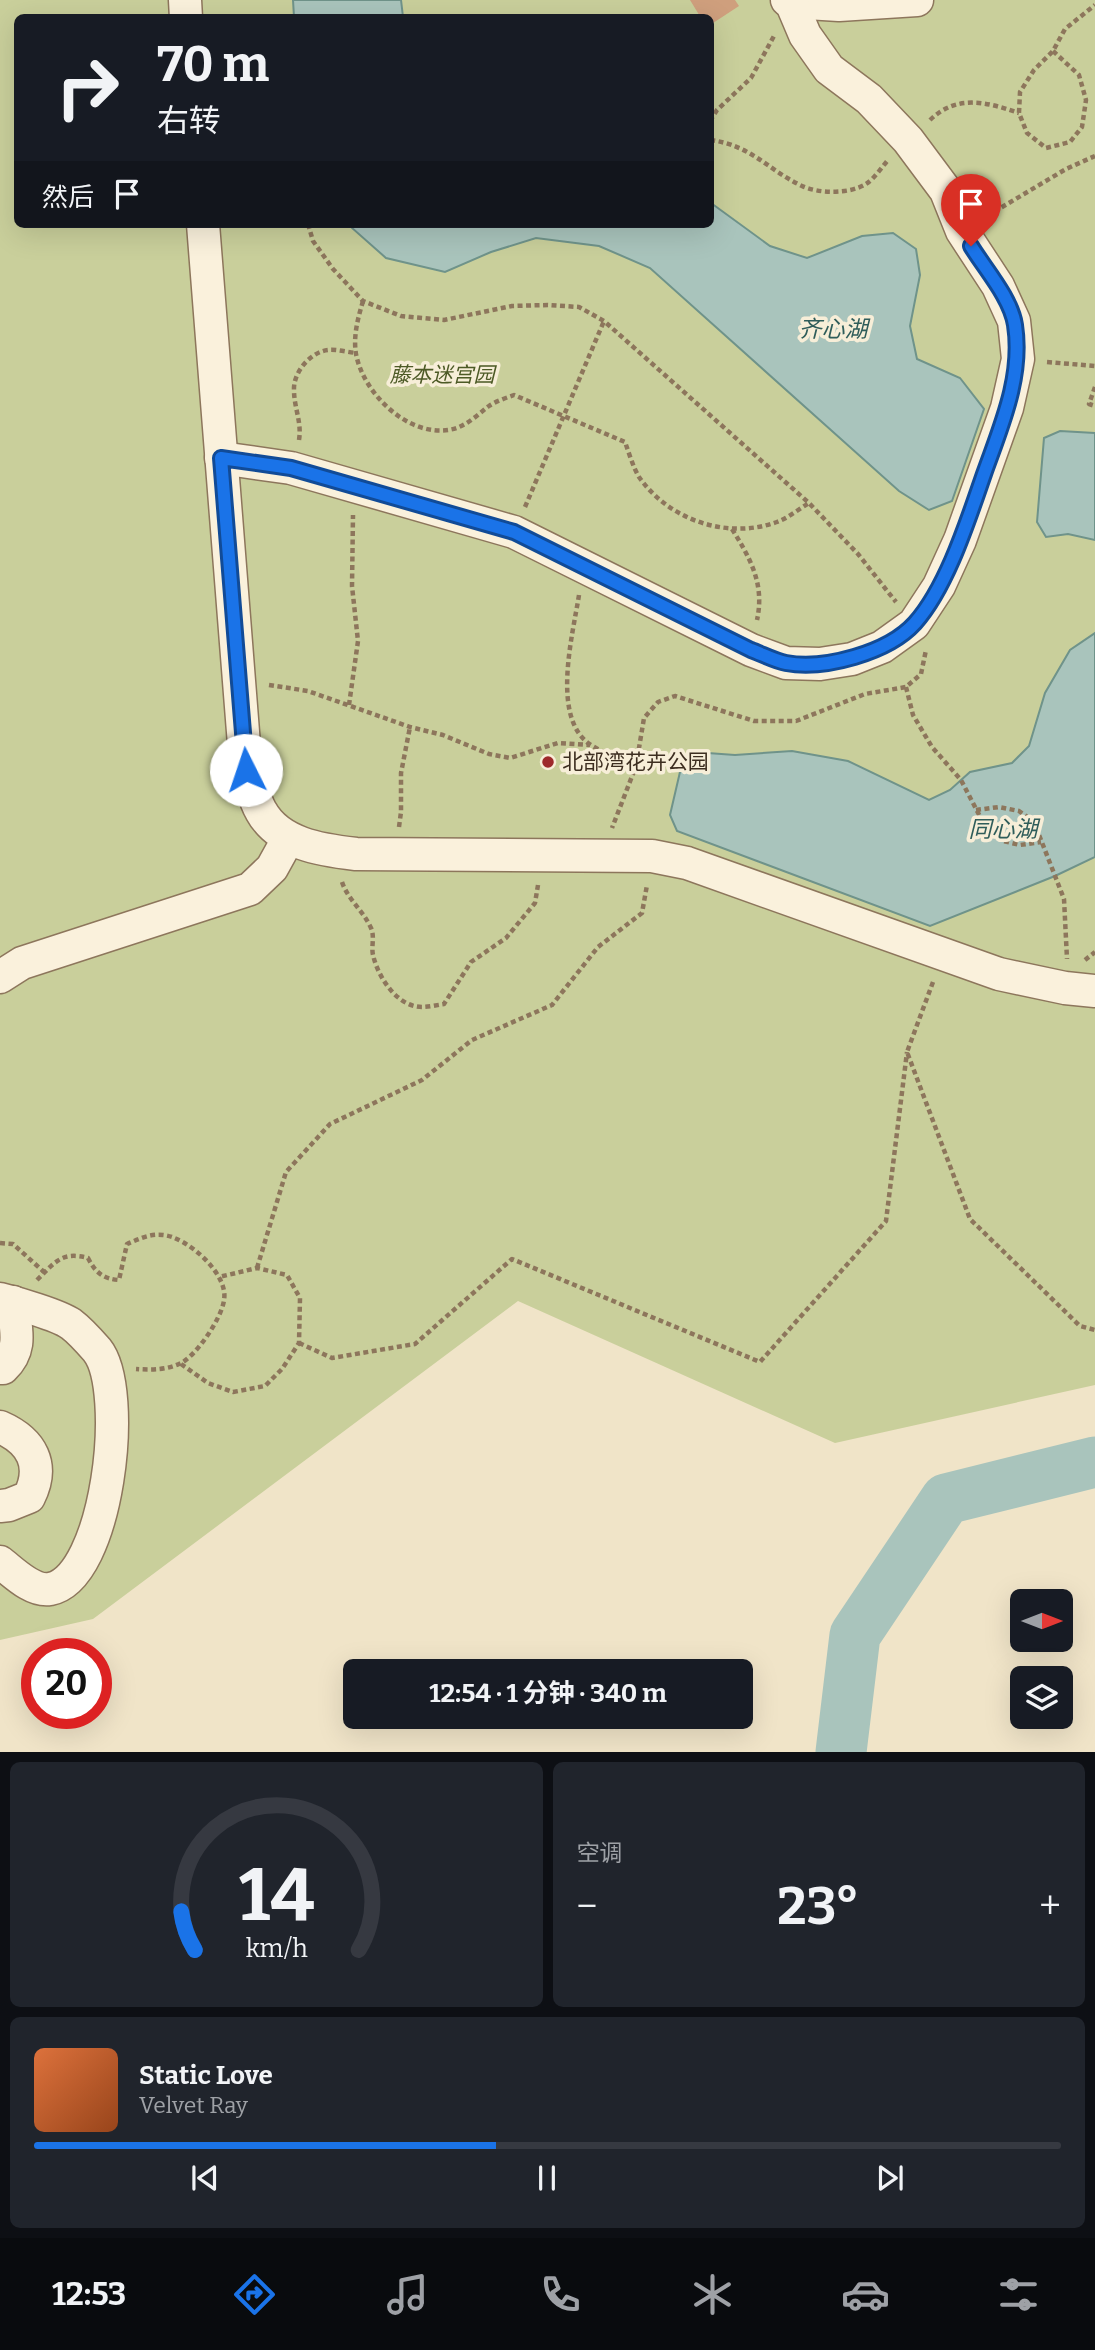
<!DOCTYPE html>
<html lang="zh">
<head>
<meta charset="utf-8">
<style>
  :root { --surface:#171b24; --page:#20242c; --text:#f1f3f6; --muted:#9ea1a6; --line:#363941; --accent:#1a73e8 }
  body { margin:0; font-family:Bitter,"Noto Sans SC",serif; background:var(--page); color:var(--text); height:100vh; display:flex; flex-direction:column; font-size:26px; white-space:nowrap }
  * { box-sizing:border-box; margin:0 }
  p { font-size:23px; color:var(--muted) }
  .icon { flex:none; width:38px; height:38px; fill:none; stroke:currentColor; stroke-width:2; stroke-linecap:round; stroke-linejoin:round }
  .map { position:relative; height:1752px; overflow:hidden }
  .side { display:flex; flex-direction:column; gap:10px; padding:10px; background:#0d0f14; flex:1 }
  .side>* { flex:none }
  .guide { position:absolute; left:14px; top:14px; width:700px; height:214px; border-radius:10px; box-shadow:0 7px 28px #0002; background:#171b24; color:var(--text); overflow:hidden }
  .needle { width:46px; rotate:90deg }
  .buttons { position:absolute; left:1010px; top:1589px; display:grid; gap:14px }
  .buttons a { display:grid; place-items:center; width:63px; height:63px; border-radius:10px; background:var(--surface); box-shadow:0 7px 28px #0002; font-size:35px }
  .speed { position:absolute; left:21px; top:1638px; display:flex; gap:14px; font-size:35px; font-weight:700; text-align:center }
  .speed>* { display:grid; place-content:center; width:91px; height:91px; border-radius:50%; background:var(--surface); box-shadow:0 7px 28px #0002; line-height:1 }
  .speed .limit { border:10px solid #d22; background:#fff; color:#111 }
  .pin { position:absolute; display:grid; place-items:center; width:60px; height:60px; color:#fff; margin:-72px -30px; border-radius:50% 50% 50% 0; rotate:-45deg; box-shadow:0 0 7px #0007 }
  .pin .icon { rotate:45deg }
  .me { position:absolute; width:77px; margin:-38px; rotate:356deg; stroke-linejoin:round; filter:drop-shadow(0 0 5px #0008) }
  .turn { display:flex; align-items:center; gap:24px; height:147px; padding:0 28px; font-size:32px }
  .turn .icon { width:91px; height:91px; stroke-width:2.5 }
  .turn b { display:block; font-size:49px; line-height:60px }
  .then { display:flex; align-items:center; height:66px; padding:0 28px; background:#0003; gap:14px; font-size:26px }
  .big { font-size:52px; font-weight:700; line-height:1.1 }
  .side .widget { flex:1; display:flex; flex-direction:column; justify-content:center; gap:10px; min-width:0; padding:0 24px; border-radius:10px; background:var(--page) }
  .side .dial { align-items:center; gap:0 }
  .dial svg { height:182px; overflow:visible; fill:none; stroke:var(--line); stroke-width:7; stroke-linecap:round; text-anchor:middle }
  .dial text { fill:var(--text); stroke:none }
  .song { display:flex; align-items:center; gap:21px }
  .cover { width:84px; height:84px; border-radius:10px; background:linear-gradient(135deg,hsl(20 70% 55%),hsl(20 70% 35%)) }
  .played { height:7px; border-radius:4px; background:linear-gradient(90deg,var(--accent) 45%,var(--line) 45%) }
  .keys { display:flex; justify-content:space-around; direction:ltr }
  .heat { display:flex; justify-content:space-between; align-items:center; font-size:38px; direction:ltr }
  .side .tiles { flex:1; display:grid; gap:10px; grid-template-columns:1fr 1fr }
  .widget:last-child { grid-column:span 2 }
  .trip { position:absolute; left:343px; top:1659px; width:410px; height:70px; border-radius:10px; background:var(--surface); box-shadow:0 7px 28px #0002; font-weight:700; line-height:70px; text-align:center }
  .menu { display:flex; height:112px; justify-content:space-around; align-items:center; background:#090b0e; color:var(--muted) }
  .menu .icon { width:49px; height:49px }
  .menu .active { color:var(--accent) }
  .menu b { font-size:32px; color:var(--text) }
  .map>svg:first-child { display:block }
  .green { fill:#c9cf9b; fill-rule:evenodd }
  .water { fill:#a9c4bc; stroke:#6f938a; stroke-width:2 }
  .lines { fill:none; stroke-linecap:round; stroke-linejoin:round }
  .river { stroke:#a9c4bc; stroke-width:51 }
  .building { fill:#cf9f7d }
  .minor-casing { stroke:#8d765c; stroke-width:35 }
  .path { stroke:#8d765c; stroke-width:4.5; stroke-dasharray:5 3.5; stroke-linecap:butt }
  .minor { stroke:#faf1dc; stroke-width:32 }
  .route-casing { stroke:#114b97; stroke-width:18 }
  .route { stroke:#1a73e8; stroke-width:12 }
  .poi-dot { fill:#9e2a2b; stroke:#f7eed8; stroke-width:2.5 }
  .labels { text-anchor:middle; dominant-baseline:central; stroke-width:7; stroke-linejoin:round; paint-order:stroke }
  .park-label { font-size:21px; font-style:italic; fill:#4d5a26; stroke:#f7eed8 }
  .poi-label { font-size:21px; fill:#3d2e20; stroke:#f7eed8; text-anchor:start }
  .water-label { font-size:23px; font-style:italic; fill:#2f5d5a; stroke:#f7eed8 }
</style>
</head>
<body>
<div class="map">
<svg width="1095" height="1752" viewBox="0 0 1095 1752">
  <rect width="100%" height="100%" fill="#f0e4c8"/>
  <path class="green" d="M0 0H1095V1385L835 1443 518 1301 93 1619 0 1640ZM18 18H710V224H18Z"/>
  <g class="water">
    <path d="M293 0H401L403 17H294Z"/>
    <path d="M711 203 770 246 807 258 862 236 893 233 916 249 920 275 910 326 917 359 960 378 984 409 952 501 929 510 899 491 650 268 599 246 536 238 491 252 445 272 386 258 352 228 350 224H710Z"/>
    <path d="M1060 431 1095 433V540L1068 534 1046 537 1037 522 1044 438Z"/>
    <path d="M1095 633V857L1055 876 930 926 677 831 670 815 683 759 694 752 735 755 792 751 848 761 929 800 950 790 970 772 1012 763 1029 746 1045 693 1070 650Z"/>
  </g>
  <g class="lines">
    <path class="river" d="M841 1752 855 1635 946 1499 1095 1462"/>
  </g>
  <path class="building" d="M690 0H735L739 6 710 25V18H701Z"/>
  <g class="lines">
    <g class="minor-casing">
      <g id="minor">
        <path d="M185 0 186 18"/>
        <path d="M787 0 791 2 839 5 917 0"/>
        <path d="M203 224 246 770C251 783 254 799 261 811 279 844 321 850 356 854L652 856 687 863 999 974 1065 988 1095 991"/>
        <path d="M221 458 291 468 514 532 751 650 786 663 820 664 852 659 882 647 914 624 939 586 960 540 1007 408 1018 359 1014 321 998 286 962 231 946 191 908 140 869 99 829 69 805 35 791 2"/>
        <path d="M0 977 22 963 250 889 272 868 288 839"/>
        <path d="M0 1299C16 1303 58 1315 71 1324 79 1330 90 1342 97 1350 129 1390 108 1578 50 1589 32 1592 13 1572 0 1562"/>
        <path d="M0 1368H3C24 1348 15 1328 13 1302"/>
        <path d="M0 1427C32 1441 45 1465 29 1497L9 1505 0 1506"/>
      </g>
    </g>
    <g class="path">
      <path d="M1053 51 1079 75 1086 100 1082 127 1070 142 1046 148 1027 133 1019 113 1020 92 1034 70 1053 51 1065 29 1095 5"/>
      <path d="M930 120C957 94 987 102 1019 113"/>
      <path d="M710 121 717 110 751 78 774 36"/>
      <path d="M710 140C751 145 768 170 802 186 819 194 850 194 866 184 874 179 882 167 888 160"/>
      <path d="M987 216 1066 169 1095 156"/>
      <path d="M308 224 313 241 333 269 363 301 401 316 444 320 512 306 548 305 579 307 604 321 809 503 858 554 896 602"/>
      <path d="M363 301C358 318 353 336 356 354 363 392 406 436 448 430 465 428 477 415 489 406 496 401 506 398 514 395L625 442C629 453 633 467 639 477 669 520 727 540 777 522 788 518 799 509 809 503"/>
      <path d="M1047 362 1095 366"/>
      <path d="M1095 387 1089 404 1095 406"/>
      <path d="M299 440C302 422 294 408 294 390 293 373 310 352 328 350 336 349 347 352 356 353"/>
      <path d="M525 507 604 321"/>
      <path d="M732 529C750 558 765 584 757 620"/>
      <path d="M579 595C573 634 550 719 591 745 605 754 621 759 636 766L612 828"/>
      <path d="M269 685 308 691 410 727 443 735 489 754 510 758 558 743 590 745"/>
      <path d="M906 687 913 715 932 747 961 780 987 830 1003 841 1020 845 1041 842"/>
      <path d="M349 705 358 641 352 586 353 515"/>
      <path d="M636 766 644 718 658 702 675 696 754 721H796L865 694 906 687 921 674 926 650"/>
      <path d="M976 810 999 807 1019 811 1034 822 1064 899 1067 959"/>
      <path d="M399 827 401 812V773L410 727"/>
      <path d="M342 882C348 900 363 910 371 928 375 937 371 946 373 955 378 977 397 1007 422 1007 429 1007 437 1005 444 1004L471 962 506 938 535 903 538 885"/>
      <path d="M1085 960 1095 952"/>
      <path d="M933 982 907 1052 970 1219 1080 1326 1095 1330"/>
      <path d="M0 1243 13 1244 44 1272"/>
      <path d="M257 1268 286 1172 330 1124 422 1080 472 1040 552 1005 598 947 642 913 647 885"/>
      <path d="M37 1280C55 1262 62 1251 88 1258 95 1272 103 1279 119 1280L127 1244C137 1240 150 1233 163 1235 187 1237 229 1274 224 1300 222 1318 195 1358 179 1364 165 1370 151 1370 136 1369"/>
      <path d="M299 1343 332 1358 415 1344 512 1259 760 1362 886 1221 907 1052"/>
      <path d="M181 1364 208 1383 233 1392 265 1386 282 1369 299 1343 300 1298 287 1275 257 1268 219 1277"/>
    </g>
    <use href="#minor" class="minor"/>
  </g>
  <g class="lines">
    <g class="route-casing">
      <path id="route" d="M246 770 221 458 291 468 514 532 751 650C762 654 775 661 786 663 824 670 888 653 915 623 947 587 968 520 984 474 1001 426 1023 377 1015 325 1011 298 985 269 971 246"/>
    </g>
    <use href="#route" class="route"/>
  </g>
  <circle class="poi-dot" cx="548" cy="762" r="7"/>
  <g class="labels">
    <g class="park-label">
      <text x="442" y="375">藤本迷宫园</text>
    </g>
    <g class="poi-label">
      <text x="562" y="762">北部湾花卉公园</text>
    </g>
    <g class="water-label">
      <text x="833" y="329">齐心湖</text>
      <text x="1003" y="829">同心湖</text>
    </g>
  </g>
</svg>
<div class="buttons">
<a><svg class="needle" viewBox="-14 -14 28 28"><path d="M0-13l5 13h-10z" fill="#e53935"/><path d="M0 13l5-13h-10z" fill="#9ea1a6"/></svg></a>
<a><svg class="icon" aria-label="layers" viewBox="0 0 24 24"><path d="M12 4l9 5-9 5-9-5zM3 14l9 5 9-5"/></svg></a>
</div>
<div class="speed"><div class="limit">20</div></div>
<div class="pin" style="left:971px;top:246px;background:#d93025"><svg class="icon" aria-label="arrive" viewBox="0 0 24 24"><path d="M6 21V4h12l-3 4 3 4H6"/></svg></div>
<svg class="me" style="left:246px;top:770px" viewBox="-20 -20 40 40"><circle r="19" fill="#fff"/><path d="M0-13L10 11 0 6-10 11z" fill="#1a73e8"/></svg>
<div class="trip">12:54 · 1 分钟 · 340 m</div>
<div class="guide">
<div class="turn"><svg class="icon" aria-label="right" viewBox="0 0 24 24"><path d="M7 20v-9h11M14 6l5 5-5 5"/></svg><div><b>70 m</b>右转</div></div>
<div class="then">然后<svg class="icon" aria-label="arrive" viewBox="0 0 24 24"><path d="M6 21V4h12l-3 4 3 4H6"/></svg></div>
</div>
</div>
<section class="side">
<div class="tiles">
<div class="widget dial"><svg viewBox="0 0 100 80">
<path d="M14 69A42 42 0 1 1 86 69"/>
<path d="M14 69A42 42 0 0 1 8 52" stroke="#1a73e8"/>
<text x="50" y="56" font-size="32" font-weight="700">14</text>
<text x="50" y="72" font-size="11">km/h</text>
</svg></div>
<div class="widget"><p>空调</p>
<div class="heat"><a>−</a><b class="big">23°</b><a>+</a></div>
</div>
<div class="widget">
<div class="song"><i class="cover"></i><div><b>Static Love</b><p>Velvet Ray</p></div></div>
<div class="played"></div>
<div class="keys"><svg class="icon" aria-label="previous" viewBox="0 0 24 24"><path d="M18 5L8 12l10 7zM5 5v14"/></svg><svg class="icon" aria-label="pause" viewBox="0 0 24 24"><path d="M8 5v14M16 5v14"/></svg><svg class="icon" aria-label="next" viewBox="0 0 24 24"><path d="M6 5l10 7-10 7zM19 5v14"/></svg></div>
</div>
</div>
</section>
<nav class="menu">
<b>12:53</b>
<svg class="icon active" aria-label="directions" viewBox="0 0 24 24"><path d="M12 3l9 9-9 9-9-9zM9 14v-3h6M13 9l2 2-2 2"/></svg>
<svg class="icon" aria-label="music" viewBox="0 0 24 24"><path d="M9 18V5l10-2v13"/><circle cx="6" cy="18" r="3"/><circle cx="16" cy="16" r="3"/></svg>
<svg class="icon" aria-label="phone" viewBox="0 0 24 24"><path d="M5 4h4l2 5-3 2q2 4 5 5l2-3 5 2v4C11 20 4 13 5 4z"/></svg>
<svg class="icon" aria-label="climate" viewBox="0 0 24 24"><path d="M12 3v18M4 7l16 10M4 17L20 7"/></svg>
<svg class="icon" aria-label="car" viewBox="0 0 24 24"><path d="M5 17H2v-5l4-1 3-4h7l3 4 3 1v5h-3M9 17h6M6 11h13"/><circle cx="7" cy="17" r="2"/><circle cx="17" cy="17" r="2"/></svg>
<svg class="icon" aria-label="filters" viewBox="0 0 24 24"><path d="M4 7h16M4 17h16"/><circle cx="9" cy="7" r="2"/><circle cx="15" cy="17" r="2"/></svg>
</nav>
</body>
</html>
